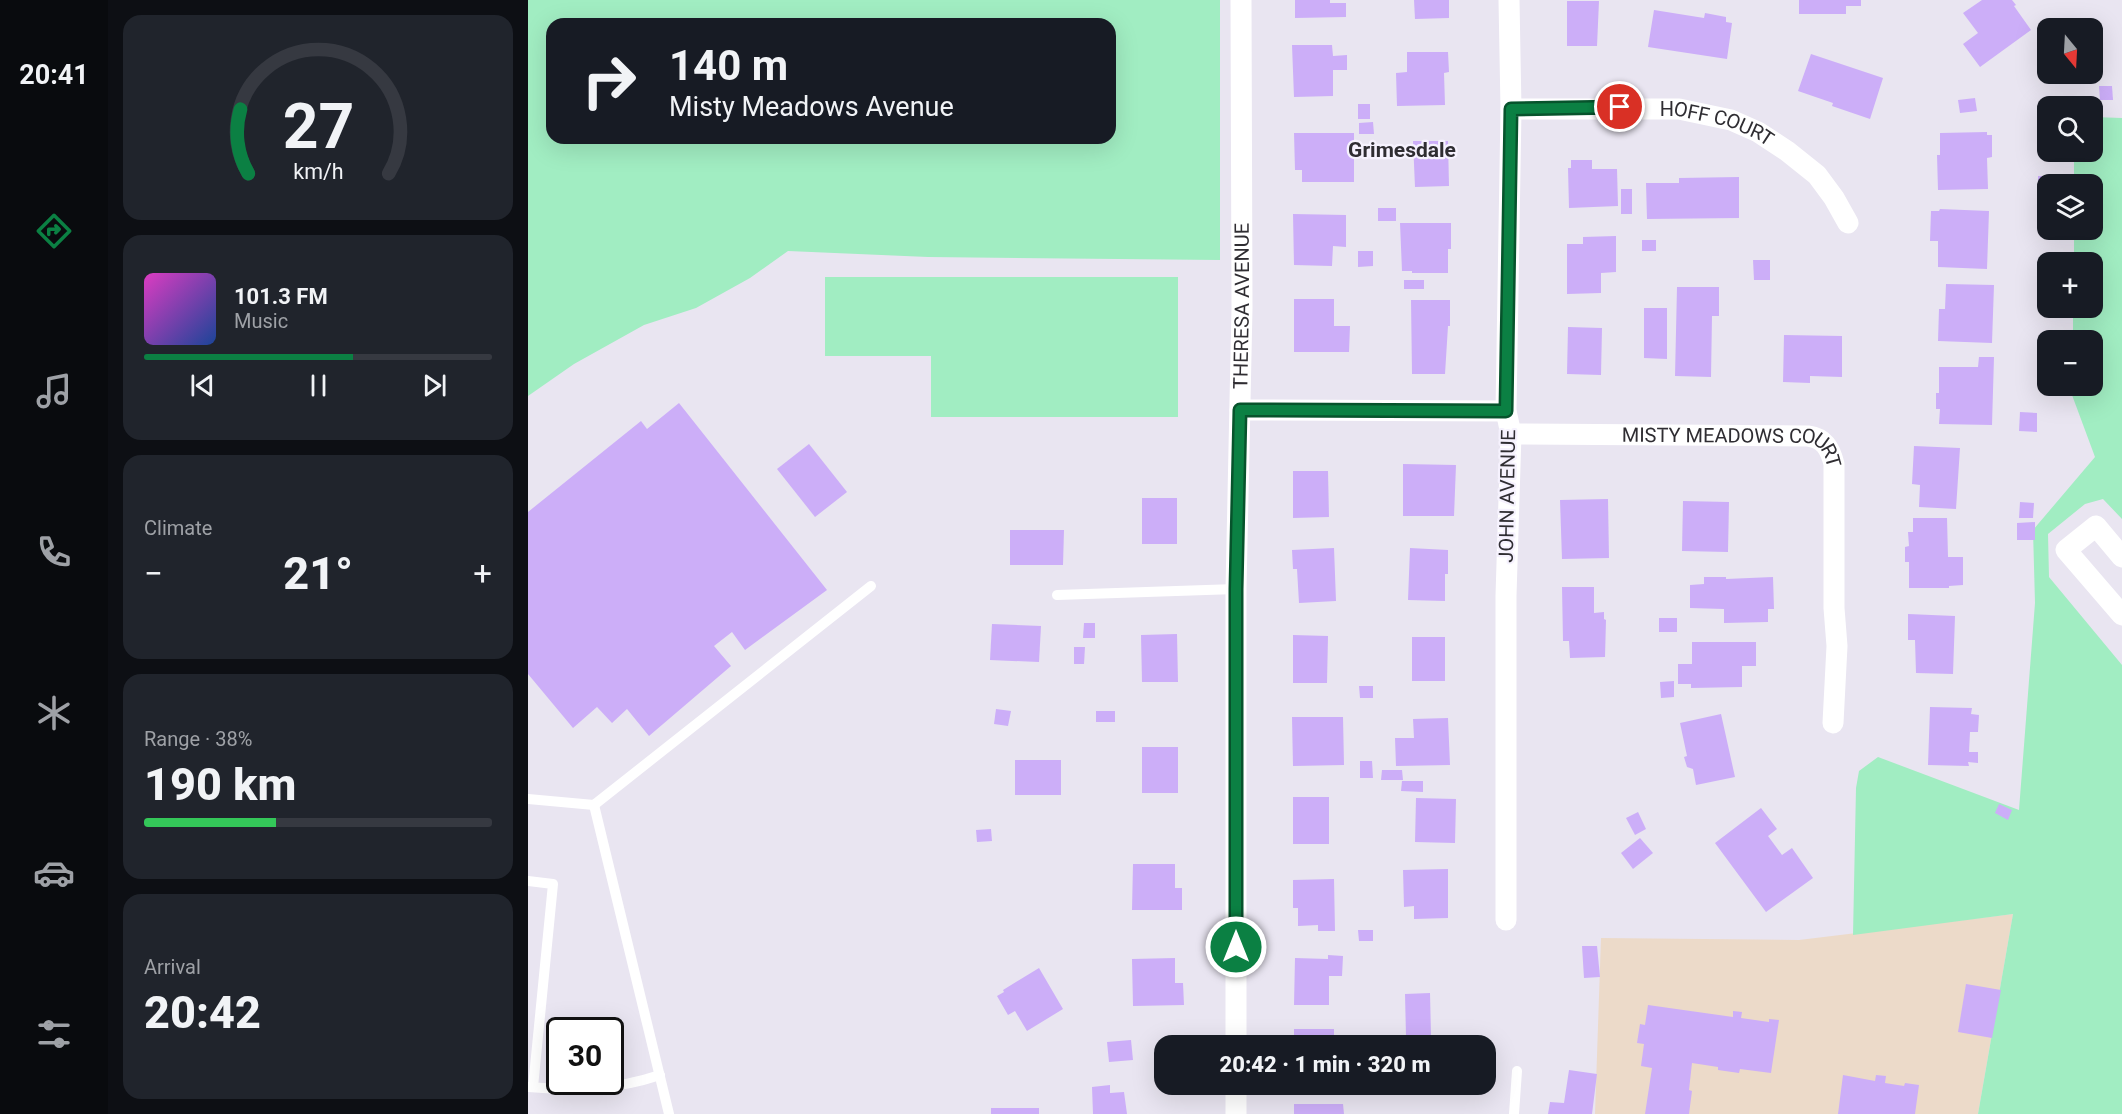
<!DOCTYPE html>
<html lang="en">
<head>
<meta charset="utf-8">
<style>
  :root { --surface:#171b24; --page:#20242c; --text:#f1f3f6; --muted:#9ea1a6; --line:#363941; --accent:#0b8043 }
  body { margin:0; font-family:Roboto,sans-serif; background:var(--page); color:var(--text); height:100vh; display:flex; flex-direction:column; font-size:22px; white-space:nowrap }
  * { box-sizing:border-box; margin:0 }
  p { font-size:20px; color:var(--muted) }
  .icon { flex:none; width:33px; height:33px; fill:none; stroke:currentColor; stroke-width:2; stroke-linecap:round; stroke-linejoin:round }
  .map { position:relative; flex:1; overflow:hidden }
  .panel { display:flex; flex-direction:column; gap:15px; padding:15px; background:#0d0f14; width:420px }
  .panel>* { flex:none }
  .banner { position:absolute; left:18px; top:18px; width:570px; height:126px; border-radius:18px; box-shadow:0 6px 24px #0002; background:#171b24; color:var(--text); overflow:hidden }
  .needle { width:39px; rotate:162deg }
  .tools { position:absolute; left:1509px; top:18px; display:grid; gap:12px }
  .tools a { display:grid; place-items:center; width:66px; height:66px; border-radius:12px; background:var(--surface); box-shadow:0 6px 24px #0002; font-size:30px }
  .speed { position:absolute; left:18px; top:1017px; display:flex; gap:12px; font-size:30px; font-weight:700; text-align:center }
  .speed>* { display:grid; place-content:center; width:78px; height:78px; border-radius:50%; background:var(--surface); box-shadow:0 6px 24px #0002; line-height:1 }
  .speed .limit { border:3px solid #111; border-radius:9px; background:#fff; color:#111 }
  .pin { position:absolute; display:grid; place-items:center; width:51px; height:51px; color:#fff; margin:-26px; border:3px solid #fff; border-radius:50%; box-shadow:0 2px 6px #0007 }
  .me { position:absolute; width:66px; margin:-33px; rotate:0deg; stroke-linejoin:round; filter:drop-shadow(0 0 4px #0008) }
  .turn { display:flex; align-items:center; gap:21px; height:126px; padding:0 24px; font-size:27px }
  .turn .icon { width:78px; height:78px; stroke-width:2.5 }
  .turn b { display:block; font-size:42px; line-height:51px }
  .big { font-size:45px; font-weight:800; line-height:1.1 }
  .panel .tile { flex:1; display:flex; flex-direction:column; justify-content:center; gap:9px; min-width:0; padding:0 21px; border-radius:18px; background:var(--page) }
  .panel .dial { align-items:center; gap:0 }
  .dial svg { height:156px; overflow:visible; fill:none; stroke:var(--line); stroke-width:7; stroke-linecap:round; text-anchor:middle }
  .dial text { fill:var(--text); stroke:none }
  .song { display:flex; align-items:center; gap:18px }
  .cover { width:72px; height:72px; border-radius:9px; background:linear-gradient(135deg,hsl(310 70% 55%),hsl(220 70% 35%)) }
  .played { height:6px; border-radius:3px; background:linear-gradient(90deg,var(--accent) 60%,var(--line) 60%) }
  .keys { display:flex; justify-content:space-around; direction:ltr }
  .heat { display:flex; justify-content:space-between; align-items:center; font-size:33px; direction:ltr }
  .charge { height:9px; border-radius:4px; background:linear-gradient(90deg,#34c759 38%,var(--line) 0) }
  .trip { position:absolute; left:626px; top:1035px; width:342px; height:60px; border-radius:18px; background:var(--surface); box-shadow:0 6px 24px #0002; font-weight:800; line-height:60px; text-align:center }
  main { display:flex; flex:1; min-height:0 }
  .tabs { display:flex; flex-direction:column; width:108px; justify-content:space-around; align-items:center; background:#090b0e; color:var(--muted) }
  .tabs .icon { width:42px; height:42px }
  .tabs .selected { color:var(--accent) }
  .tabs b { font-size:27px; color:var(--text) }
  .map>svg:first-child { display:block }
  .commercial { fill:#ecdac9 }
  .green { fill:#a1edc2; fill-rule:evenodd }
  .building { fill:#ccaef8 }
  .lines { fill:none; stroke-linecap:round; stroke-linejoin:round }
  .service { stroke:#fff; stroke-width:10 }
  .minor { stroke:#fff; stroke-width:21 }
  .route-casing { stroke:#07532c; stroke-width:15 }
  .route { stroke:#0b8043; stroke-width:10 }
  .labels { text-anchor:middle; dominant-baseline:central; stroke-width:4.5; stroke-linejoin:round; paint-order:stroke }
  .street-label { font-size:20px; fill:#2f2d32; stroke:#f6f2fe }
  .neighbourhood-label { font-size:21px; font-weight:bold; fill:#2f2d32; stroke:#f6f2fe }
</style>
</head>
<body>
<main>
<nav class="tabs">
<b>20:41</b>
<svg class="icon selected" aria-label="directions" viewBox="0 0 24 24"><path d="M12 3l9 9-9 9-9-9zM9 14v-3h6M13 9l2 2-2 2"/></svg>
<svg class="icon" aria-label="music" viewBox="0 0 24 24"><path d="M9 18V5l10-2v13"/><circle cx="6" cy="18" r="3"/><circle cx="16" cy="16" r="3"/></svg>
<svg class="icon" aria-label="phone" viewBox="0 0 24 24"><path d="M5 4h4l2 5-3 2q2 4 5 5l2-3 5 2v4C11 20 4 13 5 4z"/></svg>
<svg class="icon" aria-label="climate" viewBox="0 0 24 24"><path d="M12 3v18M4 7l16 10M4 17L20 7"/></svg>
<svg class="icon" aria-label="car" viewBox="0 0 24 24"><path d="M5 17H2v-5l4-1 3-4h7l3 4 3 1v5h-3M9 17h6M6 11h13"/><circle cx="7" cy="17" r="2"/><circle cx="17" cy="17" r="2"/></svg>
<svg class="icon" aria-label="filters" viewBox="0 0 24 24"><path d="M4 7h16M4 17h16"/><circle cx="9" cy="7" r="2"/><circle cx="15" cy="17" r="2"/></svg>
</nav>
<section class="panel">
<div class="tile dial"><svg viewBox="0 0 100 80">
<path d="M14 69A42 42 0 1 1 86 69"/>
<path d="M14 69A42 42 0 0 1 10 36" stroke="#0b8043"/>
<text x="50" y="56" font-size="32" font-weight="700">27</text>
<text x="50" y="72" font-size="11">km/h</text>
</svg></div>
<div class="tile">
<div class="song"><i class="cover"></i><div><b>101.3 FM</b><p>Music</p></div></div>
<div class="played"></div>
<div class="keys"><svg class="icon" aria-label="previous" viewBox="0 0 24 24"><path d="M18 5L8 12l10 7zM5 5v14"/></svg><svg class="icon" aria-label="pause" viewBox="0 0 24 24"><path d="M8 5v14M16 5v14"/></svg><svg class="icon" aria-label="next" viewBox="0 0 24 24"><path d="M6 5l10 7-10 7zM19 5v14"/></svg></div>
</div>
<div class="tile"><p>Climate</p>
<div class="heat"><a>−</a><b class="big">21°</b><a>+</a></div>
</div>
<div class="tile"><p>Range · 38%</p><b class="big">190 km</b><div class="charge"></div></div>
<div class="tile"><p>Arrival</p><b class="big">20:42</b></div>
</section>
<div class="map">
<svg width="1594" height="1114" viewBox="0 0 1594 1114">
  <rect width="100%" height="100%" fill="#e9e5f1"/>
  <path class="commercial" d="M1485 914 1450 1114H1067L1073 938 1271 940Z"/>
  <g class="green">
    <path d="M0 0H692V260L400 257 260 251 222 278 168 308 116 325 46 364 0 396ZM24 24H582V138H24Z"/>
    <path d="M1565 117 1594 118V519L1575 499 1557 504 1520 534 1521 577 1594 665V1114H1450L1485 914 1325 935 1328 788 1331 771 1350 757 1491 810 1507 603 1505 530 1567 457 1544 395V386H1564V340H1545V308H1564V262H1546V230H1564V184H1546V152H1564Z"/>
    <path d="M297 277H650V417H403V356H297Z"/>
  </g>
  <g class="building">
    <path d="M767 0H802V3H818V17L767 18Z"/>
    <path d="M886 0H921V18L887 19Z"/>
    <path d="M1271 0H1333V6H1318V14H1271Z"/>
    <path d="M1454 0H1484L1488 5 1486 6 1503 30 1452 67 1435 44 1450 33 1435 13Z"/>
    <path d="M1039 1H1071L1069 46H1039Z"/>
    <path d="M1126 10 1176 18 1177 13 1198 17V22L1204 23 1199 59 1120 47Z"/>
    <path d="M1564 37H1572V76H1525V74H1564Z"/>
    <path d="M764 45H804L805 56 819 55V70H805V96L766 97Z"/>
    <path d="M879 52H920L921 72 916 73 917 105 869 106 868 73 879 72Z"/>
    <path d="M1283 54 1355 78 1342 119 1304 106 1305 103 1270 91Z"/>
    <path d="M1571 86H1584L1585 100H1572Z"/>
    <path d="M1447 98 1449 111 1432 113 1430 100Z"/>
    <rect x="830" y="104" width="12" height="15"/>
    <path d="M845 122 846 134H831V123Z"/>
    <path d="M1459 132V135H1464V157L1459 158 1460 189 1410 190 1409 155H1412V133Z"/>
    <path d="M766 133H826V182H774V170H767Z"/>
    <path d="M885 141H920L921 186 887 187Z"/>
    <path d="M1043 160H1064V169H1089L1090 206 1041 208 1040 168H1043Z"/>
    <path d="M1510 176H1527V184H1520V199H1510Z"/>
    <path d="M1211 177V218L1119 219 1118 183H1151V178Z"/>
    <rect x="1093" y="189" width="11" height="25"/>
    <rect x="850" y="208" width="18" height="13"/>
    <path d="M1412 209 1461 211 1459 269 1410 267V241H1402L1403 211H1411Z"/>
    <path d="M765 214 818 215V247L805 246 804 266 766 265Z"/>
    <path d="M872 223H923V249H920V273H884V271H874Z"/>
    <path d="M1088 236V272L1073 273V293L1039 294V244H1055V237Z"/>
    <rect x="1114" y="240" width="14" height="11"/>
    <path d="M830 251H845V266L830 267Z"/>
    <path d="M1225 260H1242V280H1226Z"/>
    <rect x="876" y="280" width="20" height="9"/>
    <path d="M1418 284 1466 285 1464 343 1410 341 1411 309H1417Z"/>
    <path d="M1149 287H1191V316H1184L1183 377 1147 376Z"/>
    <path d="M766 299H806V326H822L821 352H766Z"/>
    <path d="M883 300H922V326H920L917 374H884Z"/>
    <path d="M1116 308H1139V359L1116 358Z"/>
    <path d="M1040 327 1074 328 1073 375 1039 374Z"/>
    <path d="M1256 335 1314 336V377L1282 376V383L1255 382Z"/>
    <path d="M1451 357H1466L1464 425 1411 424 1412 409H1408V393H1411V367H1450Z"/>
    <path d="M151 403 299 590 217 650 204 632 186 646 203 666 121 736 99 709 84 723 69 707 45 728 0 674V512L113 421 119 429Z"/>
    <path d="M1492 412 1509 413V432L1491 431Z"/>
    <path d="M281 444 319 492 287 517 249 469Z"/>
    <path d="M1386 446 1432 448 1428 509 1391 507 1392 485 1384 484Z"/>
    <path d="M875 464 928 465 926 516H875Z"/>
    <path d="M765 471H800L801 517 765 518Z"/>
    <rect x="614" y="498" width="35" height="46"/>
    <path d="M1080 499 1081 558 1034 559 1032 500Z"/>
    <path d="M1155 501 1201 502 1200 552 1154 551Z"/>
    <path d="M1492 502 1506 503 1505 518H1491Z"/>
    <path d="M1385 518H1419L1420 557H1435V585L1421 586V588H1381V562H1377V547L1381 546 1380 532H1385Z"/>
    <path d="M1507 522V540H1489V523Z"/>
    <path d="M482 530H536L535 565H482Z"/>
    <path d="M806 548 808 601 771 603 769 569H765L764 550Z"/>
    <path d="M882 548 920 550V574H917V601L880 600Z"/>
    <path d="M1176 577H1198V579L1245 577 1246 609H1240V622L1196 623V609L1162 608V585L1176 584Z"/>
    <path d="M1034 587H1066V613L1076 612V619L1078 620 1077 657 1042 658 1041 641H1035Z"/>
    <path d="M1380 614 1427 616 1425 674 1388 673 1387 640H1380Z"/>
    <rect x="1131" y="618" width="18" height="14"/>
    <path d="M556 623H567V638H555Z"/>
    <path d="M464 624 513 626 511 662 462 660Z"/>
    <path d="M649 634 650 682H614L613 635Z"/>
    <path d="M765 635 800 636 799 683H765Z"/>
    <rect x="884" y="637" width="33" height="44"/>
    <path d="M1164 642H1228V666H1214V687L1163 688V684H1150V664H1164Z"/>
    <path d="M546 647H557L556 664H546Z"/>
    <path d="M1146 681V697L1133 698 1132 682Z"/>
    <path d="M831 686H845V698H832Z"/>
    <path d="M1402 707 1444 708 1443 714 1451 715 1450 732H1442L1441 752H1450V763L1440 762 1441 766 1400 765Z"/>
    <path d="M468 709 483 711 480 726 466 724Z"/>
    <rect x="568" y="711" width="19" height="11"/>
    <path d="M1193 714 1207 777 1168 785 1165 769 1159 767 1156 757 1159 756 1152 723Z"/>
    <path d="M764 717H815L816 765 765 766Z"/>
    <path d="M920 718 922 765 868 766 867 738H886L885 719Z"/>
    <rect x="614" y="747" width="36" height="46"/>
    <rect x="487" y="760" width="46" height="35"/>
    <path d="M832 761H844L845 778H832Z"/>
    <path d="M854 770H874L875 780H853Z"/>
    <path d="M874 781H895V792L873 791Z"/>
    <rect x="765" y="797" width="36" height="47"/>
    <path d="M888 798 928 799 927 843 887 842Z"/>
    <path d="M1471 804 1484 810 1480 820 1467 813Z"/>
    <path d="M1233 808 1249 829 1240 836 1254 855 1264 848 1285 878 1238 912 1187 843Z"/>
    <path d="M1110 812 1118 829 1107 835 1098 818Z"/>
    <path d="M463 829 464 841 449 842 448 830Z"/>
    <path d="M1112 838 1125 853 1105 869 1093 853Z"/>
    <path d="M605 864H647V888H654V910H604Z"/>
    <path d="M920 869V918L886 919V906L876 907 875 870Z"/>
    <path d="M806 879 807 931H790V925L770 926V908H765V880Z"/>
    <path d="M830 930H845V941H831Z"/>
    <path d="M1054 946H1069L1072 977 1056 978Z"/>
    <path d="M800 955 815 956 814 976H801V1005H766L767 958 800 959Z"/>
    <path d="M647 958V983H655L656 1005 605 1006 604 959Z"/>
    <path d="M511 968 535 1009 499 1031 487 1011 480 1015 469 996 476 992 475 990Z"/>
    <path d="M1438 984 1473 990 1464 1038 1430 1032Z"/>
    <path d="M902 993 903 1036H878L877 994Z"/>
    <path d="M1120 1005 1205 1017V1011L1214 1012 1213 1018 1241 1022V1019L1251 1020 1243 1073 1212 1069 1211 1073 1190 1070V1067L1164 1063 1161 1090 1164 1091 1161 1114H1117L1124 1068 1113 1066 1116 1044 1109 1043 1112 1024 1117 1025Z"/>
    <path d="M766 1029H806V1043H808V1046H766Z"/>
    <rect x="876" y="1039" width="32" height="7"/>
    <path d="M603 1040 605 1060 581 1062 579 1042Z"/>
    <path d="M1041 1070 1069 1074 1064 1114H1020L1022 1102 1036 1103Z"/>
    <path d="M1315 1075 1347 1081 1348 1075 1358 1076 1357 1083 1376 1086 1377 1083 1391 1085 1387 1114H1310Z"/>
    <path d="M582 1085V1093L596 1092 599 1114H565L564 1087Z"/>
    <path d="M766 1104H815L816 1114H766Z"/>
    <rect x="463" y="1108" width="48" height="6"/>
  </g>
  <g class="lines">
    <g class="service">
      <path d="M529 595 708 589"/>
      <path d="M0 799 66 805 343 586"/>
      <path d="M66 805 141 1114"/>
      <path d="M0 881 25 884 5 1087"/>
      <path d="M0 1087C47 1091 87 1090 132 1075"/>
      <path d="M986 1114 989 1071"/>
    </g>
    <g class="minor">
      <path id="s1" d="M983 109H1151L1203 120 1230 132 1259 151 1289 175 1306 198 1320 223"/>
      <path d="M712 410 978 411"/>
      <path id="s2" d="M983 434 1280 436C1296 438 1302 448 1306 464V608L1309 646 1305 723"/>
      <path d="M1594 557 1568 526 1538 550 1594 615"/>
      <path d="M978 920V596L983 434 978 411 983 109 981 0"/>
      <path id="s3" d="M708 1046V589L714 308 713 0"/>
      <path d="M708 1084V1114"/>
    </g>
  </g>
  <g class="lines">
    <g class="route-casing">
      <path id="route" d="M708 947V589L712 410 978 411 983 109 1092 107"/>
    </g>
    <use href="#route" class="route"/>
  </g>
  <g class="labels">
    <g class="street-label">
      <text stroke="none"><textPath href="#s1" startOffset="208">HOFF COURT</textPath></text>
      <text stroke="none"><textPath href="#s3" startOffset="740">THERESA AVENUE</textPath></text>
      <text stroke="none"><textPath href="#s2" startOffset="226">MISTY MEADOWS COURT</textPath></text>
      <text transform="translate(979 496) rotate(-89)">JOHN AVENUE</text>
    </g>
    <g class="neighbourhood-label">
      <text x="874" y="150">Grimesdale</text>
    </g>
  </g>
</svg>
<div class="tools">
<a><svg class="needle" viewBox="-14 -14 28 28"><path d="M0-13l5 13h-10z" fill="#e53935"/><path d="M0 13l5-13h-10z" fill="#9ea1a6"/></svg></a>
<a><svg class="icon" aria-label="search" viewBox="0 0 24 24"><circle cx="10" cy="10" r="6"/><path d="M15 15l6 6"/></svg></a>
<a><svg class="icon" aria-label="layers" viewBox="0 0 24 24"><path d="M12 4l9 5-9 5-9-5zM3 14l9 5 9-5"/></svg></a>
<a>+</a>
<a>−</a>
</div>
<div class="speed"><div class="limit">30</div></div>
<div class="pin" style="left:1092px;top:107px;background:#d93025"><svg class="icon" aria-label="arrive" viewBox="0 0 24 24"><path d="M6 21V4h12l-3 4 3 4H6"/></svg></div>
<svg class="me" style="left:708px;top:947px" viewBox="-20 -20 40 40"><circle r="17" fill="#0b8043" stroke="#fff" stroke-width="3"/><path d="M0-11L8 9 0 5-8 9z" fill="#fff"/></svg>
<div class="trip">20:42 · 1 min · 320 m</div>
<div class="banner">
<div class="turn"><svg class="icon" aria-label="right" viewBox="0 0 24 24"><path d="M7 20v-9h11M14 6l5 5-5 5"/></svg><div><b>140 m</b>Misty Meadows Avenue</div></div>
</div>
</div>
</main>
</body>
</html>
